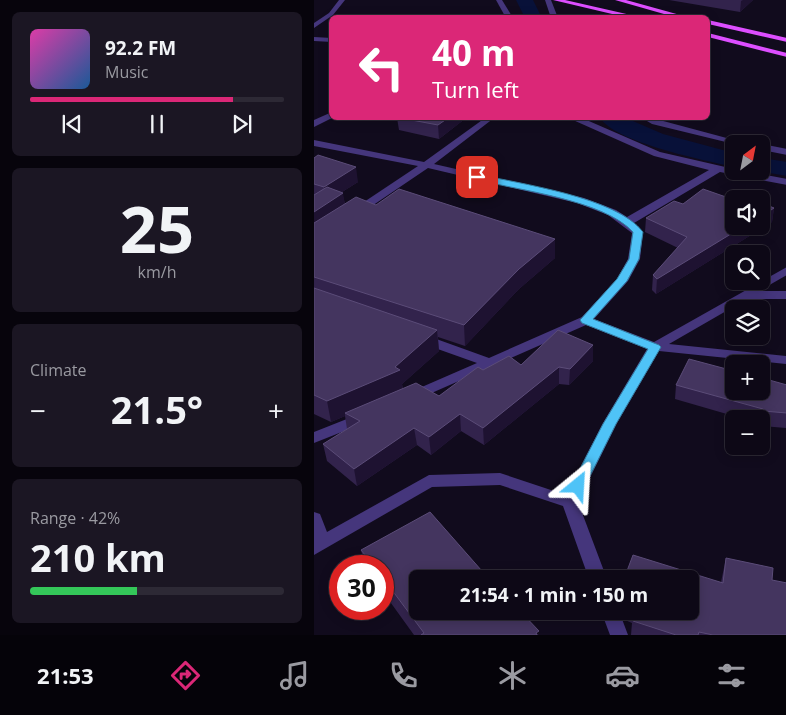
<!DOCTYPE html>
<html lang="en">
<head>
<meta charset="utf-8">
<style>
  :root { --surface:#0d0816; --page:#1b1623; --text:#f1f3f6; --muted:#9a9aa1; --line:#2d2935; --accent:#db2777 }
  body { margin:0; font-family:"Open Sans",sans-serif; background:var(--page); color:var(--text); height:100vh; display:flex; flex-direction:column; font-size:19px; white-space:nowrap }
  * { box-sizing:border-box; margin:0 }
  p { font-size:16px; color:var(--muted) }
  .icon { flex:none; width:28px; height:28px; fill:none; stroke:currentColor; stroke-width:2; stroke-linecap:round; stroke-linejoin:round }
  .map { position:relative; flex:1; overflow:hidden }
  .details { display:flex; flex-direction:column; gap:12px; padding:12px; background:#07040c; width:314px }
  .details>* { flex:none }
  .banner { position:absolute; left:15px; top:15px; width:381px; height:105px; border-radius:8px; box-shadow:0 2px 12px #0003,0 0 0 1px var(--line); background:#db2777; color:#fff; overflow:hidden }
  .needle { width:32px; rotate:32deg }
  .controls { position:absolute; left:411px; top:135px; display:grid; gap:10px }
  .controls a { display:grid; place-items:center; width:45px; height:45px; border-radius:8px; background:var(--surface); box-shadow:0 2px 12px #0003,0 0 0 1px var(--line); font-size:25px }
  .speed { position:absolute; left:15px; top:555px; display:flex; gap:10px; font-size:25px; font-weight:700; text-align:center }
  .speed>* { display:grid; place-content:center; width:65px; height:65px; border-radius:50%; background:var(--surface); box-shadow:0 2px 12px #0003,0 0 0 1px var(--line); line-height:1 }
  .speed .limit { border:8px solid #d22; background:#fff; color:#111 }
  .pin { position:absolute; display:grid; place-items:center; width:42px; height:42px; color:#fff; margin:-21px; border-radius:10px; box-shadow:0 2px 8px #0006 }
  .me { position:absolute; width:55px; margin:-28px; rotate:27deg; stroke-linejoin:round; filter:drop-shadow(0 0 4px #0008) }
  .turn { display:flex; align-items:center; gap:18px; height:105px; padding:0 20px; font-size:22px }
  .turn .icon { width:65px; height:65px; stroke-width:2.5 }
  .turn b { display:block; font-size:35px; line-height:42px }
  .big { font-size:38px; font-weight:700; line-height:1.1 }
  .details .widget { flex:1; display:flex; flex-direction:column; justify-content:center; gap:8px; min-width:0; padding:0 18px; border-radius:8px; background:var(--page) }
  .details .dial { align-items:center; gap:0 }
  .dial b { font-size:65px; line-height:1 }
  .song { display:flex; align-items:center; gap:15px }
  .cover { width:60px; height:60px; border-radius:8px; background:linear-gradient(135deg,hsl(320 70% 55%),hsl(210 70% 35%)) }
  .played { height:5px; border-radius:2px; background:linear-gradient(90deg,var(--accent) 80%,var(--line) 80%) }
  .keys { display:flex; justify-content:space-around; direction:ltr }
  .heat { display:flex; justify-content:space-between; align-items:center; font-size:28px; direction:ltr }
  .charge { height:8px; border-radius:4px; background:linear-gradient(90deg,#34c759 42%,var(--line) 0) }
  .trip { position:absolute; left:95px; top:570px; width:290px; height:50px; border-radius:8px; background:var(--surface); box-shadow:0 2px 12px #0003,0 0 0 1px var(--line); font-weight:700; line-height:50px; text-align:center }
  .dock { display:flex; height:80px; justify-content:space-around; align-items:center; background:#050309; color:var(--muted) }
  .dock .icon { width:35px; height:35px }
  .dock .active { color:var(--accent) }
  .dock b { font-size:22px; color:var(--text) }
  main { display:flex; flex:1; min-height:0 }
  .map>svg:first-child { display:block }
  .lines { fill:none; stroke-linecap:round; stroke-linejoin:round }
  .canal { fill:#081139; fill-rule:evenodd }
  .minor { fill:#45367c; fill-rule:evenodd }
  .major { fill:#dd4eff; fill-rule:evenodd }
  .wall { fill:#32234c }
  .shaded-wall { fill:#1e1231 }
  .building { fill:#44355f; stroke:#5b4c78 }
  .route { fill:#4fc3f7; stroke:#337fa1 }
</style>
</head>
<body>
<main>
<section class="details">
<div class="widget">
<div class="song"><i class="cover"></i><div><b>92.2 FM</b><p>Music</p></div></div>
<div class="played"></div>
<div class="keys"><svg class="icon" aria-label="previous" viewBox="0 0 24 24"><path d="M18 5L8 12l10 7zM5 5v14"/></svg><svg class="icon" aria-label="pause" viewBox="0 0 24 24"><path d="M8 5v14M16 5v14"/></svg><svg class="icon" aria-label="next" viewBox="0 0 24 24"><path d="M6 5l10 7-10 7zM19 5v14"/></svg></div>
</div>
<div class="widget dial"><b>25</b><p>km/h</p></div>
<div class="widget"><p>Climate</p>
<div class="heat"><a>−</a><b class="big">21.5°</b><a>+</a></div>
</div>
<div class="widget"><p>Range · 42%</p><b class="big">210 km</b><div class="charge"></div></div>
</section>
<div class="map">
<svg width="473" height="635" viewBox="0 0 473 635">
  <rect width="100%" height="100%" fill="#110b1d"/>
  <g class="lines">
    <g class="canal">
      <path d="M202 0H219L228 18H211Z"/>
      <path d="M286 118H312L349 134 420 153V167C390 160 303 143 286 118Z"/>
      <path d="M448 158 473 162V176L444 171H448Z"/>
    </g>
    <g class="minor">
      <path d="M25 0H31L19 15 0 28V23L15 13Z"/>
      <path d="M182 0H188L199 18H192Z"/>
      <path d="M231 0H237L244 18H237Z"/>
      <path d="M0 37 18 38V42L0 41Z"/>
      <path d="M18 112V118L0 127V120Z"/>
      <path d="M171 118H180L120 164 270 198 302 210 313 217 395 170 340 156 259 120 258 118H268L346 152 420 169V171H431L473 179V185L406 172 320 223 329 232 326 259 314 281 280 319 340 342 473 267V275L445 291H473V299H433L355 344 473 356V364L345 351 303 423 264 502 293 579H275L249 506 186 485 118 487 0 555V512L6 514 13 532 115 475 186 473 252 495 289 423 333 349 272 325 104 399H94L92 396 94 393 163 363 104 342 103 339 104 336H114L175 358 268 317 303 279 314 259 318 233 294 215 263 203 114 168 46 214H38L37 212 38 210 104 166 0 146V140L110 162Z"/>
      <path d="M328 118H338L435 144H420L338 124Z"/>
      <path d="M448 144 473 149V155L448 150Z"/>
      <path d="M48 413 53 414 55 418 53 422 0 443V432Z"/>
      <path d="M287 611H305L314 635H296Z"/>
    </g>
    <g class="major">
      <path d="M239 0H251L330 18H315Z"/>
      <path d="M301 0H312L377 18H364Z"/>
      <path d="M394 20 473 38V42L394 24Z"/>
      <path d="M394 33 473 53V57L394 37Z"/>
    </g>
  </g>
  <g class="wall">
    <path d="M355 0H439L426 12Z"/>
    <path d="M83 118H152L125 139 85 130Z"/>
    <path d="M0 158 44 182 28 192 31 204 62 205 241 239V258L205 289 151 346 124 337 125 351 88 384 89 389 125 396 169 370 207 365 279 345V361L255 385 245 384 170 445 147 431 117 455 103 445 43 486 13 461 9 444 33 429 31 416 17 422 0 414Z"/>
    <path d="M412 197 460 208 458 222 342 294 338 290 339 275 364 248 331 232 332 218 369 204Z"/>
    <path d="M362 385H473V428L448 426V419H430L361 399Z"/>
    <path d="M47 550 225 635H100L69 592V566H51Z"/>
    <path d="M412 558 458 580 473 635H317L318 623 311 620 306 611H376L407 582Z"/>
  </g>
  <g class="shaded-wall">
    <path d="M429 0H439L426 12 427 1Z"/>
    <path d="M134 118H152L125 139 124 125Z"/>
    <path d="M42 167 44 182 12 202 10 187Z"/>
    <path d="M29 193 32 211 0 233V212Z"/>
    <path d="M460 208 458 222 342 294 343 279 430 226H448V216Z"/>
    <path d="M241 239V258L205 289 151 346 150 325 205 269Z"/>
    <path d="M123 330 125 351 88 384 89 391 31 413V416L17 422 13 401Z"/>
    <path d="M279 345V361L255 385 256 369Z"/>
    <path d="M245 367V384L170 445 169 428Z"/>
    <path d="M146 414 147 431 117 455 115 437Z"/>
    <path d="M100 428 103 445 43 486 40 469Z"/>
  </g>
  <g class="building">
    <path d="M87 118H134L124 125Z"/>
    <path d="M4 155 42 167 10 187 0 184V158Z"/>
    <path d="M13 187 29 193 0 212V195Z"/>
    <path d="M85 189 241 239 205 269 150 325 0 277V223L42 197 62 205Z"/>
    <path d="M389 189 412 197 421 191 438 199H420V226H430L343 279 339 275 373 237 332 218 360 201 369 204Z"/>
    <path d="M448 203 460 208 448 216Z"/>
    <path d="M0 288 123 330 81 367 86 370 13 401 0 395Z"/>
    <path d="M244 330 279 345 256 369 245 367 169 428 146 414 115 437 100 428 40 469 9 444 46 421 31 413 102 383 125 396 164 367 169 370 195 356 207 365Z"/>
    <path d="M375 359 420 371V391H448V378L473 385V413L449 411V409L362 385Z"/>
    <path d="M116 512 175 579H104V611H206L225 631 222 633 223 635H107L110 633 69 578V566H60L47 550Z"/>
    <path d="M319 555 409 583 412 558 459 568 458 580 473 583V635H399L385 632 384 635H362L319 621 322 611H376V579H310Z"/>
  </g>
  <path class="route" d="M163 174C206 184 303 197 329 232L325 259 313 281 279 319 345 345 347 347 302 424 269 490 264 491 259 490 257 486 289 424 334 349 268 323 266 320 303 279 315 259 319 232C290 200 203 190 159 179V175Z"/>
</svg>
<div class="controls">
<a><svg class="needle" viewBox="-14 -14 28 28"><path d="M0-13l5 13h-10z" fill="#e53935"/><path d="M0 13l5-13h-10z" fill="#9a9aa1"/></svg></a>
<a><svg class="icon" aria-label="sound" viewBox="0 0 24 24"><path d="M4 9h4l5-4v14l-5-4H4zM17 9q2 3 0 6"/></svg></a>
<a><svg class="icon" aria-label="search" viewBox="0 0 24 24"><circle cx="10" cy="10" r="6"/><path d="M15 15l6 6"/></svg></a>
<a><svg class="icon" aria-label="layers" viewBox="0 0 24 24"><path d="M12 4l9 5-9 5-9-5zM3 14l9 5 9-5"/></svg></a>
<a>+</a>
<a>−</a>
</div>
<div class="speed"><div class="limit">30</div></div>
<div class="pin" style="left:163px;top:177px;background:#d93025"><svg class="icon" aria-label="arrive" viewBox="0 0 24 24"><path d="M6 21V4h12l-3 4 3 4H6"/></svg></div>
<svg class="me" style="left:264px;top:486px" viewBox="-20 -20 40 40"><path d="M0-17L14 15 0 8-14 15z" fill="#4fc3f7" stroke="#fff" stroke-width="4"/></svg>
<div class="trip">21:54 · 1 min · 150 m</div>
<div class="banner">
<div class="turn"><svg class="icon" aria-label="left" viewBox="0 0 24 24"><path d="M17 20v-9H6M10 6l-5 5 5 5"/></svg><div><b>40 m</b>Turn left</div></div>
</div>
</div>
</main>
<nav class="dock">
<b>21:53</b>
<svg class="icon active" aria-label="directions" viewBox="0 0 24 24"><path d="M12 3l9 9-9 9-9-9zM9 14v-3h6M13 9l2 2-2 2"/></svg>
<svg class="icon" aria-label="music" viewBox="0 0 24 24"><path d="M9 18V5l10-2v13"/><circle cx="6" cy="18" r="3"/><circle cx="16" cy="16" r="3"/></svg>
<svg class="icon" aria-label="phone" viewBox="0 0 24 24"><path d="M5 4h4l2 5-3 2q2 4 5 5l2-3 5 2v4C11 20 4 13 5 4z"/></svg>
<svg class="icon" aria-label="climate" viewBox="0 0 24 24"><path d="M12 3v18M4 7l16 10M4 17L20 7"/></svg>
<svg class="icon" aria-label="car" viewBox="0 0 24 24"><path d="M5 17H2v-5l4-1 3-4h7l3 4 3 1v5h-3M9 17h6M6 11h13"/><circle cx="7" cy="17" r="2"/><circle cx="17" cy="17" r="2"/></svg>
<svg class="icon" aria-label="filters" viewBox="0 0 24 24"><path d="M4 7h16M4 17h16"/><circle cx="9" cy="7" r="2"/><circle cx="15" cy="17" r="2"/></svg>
</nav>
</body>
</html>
